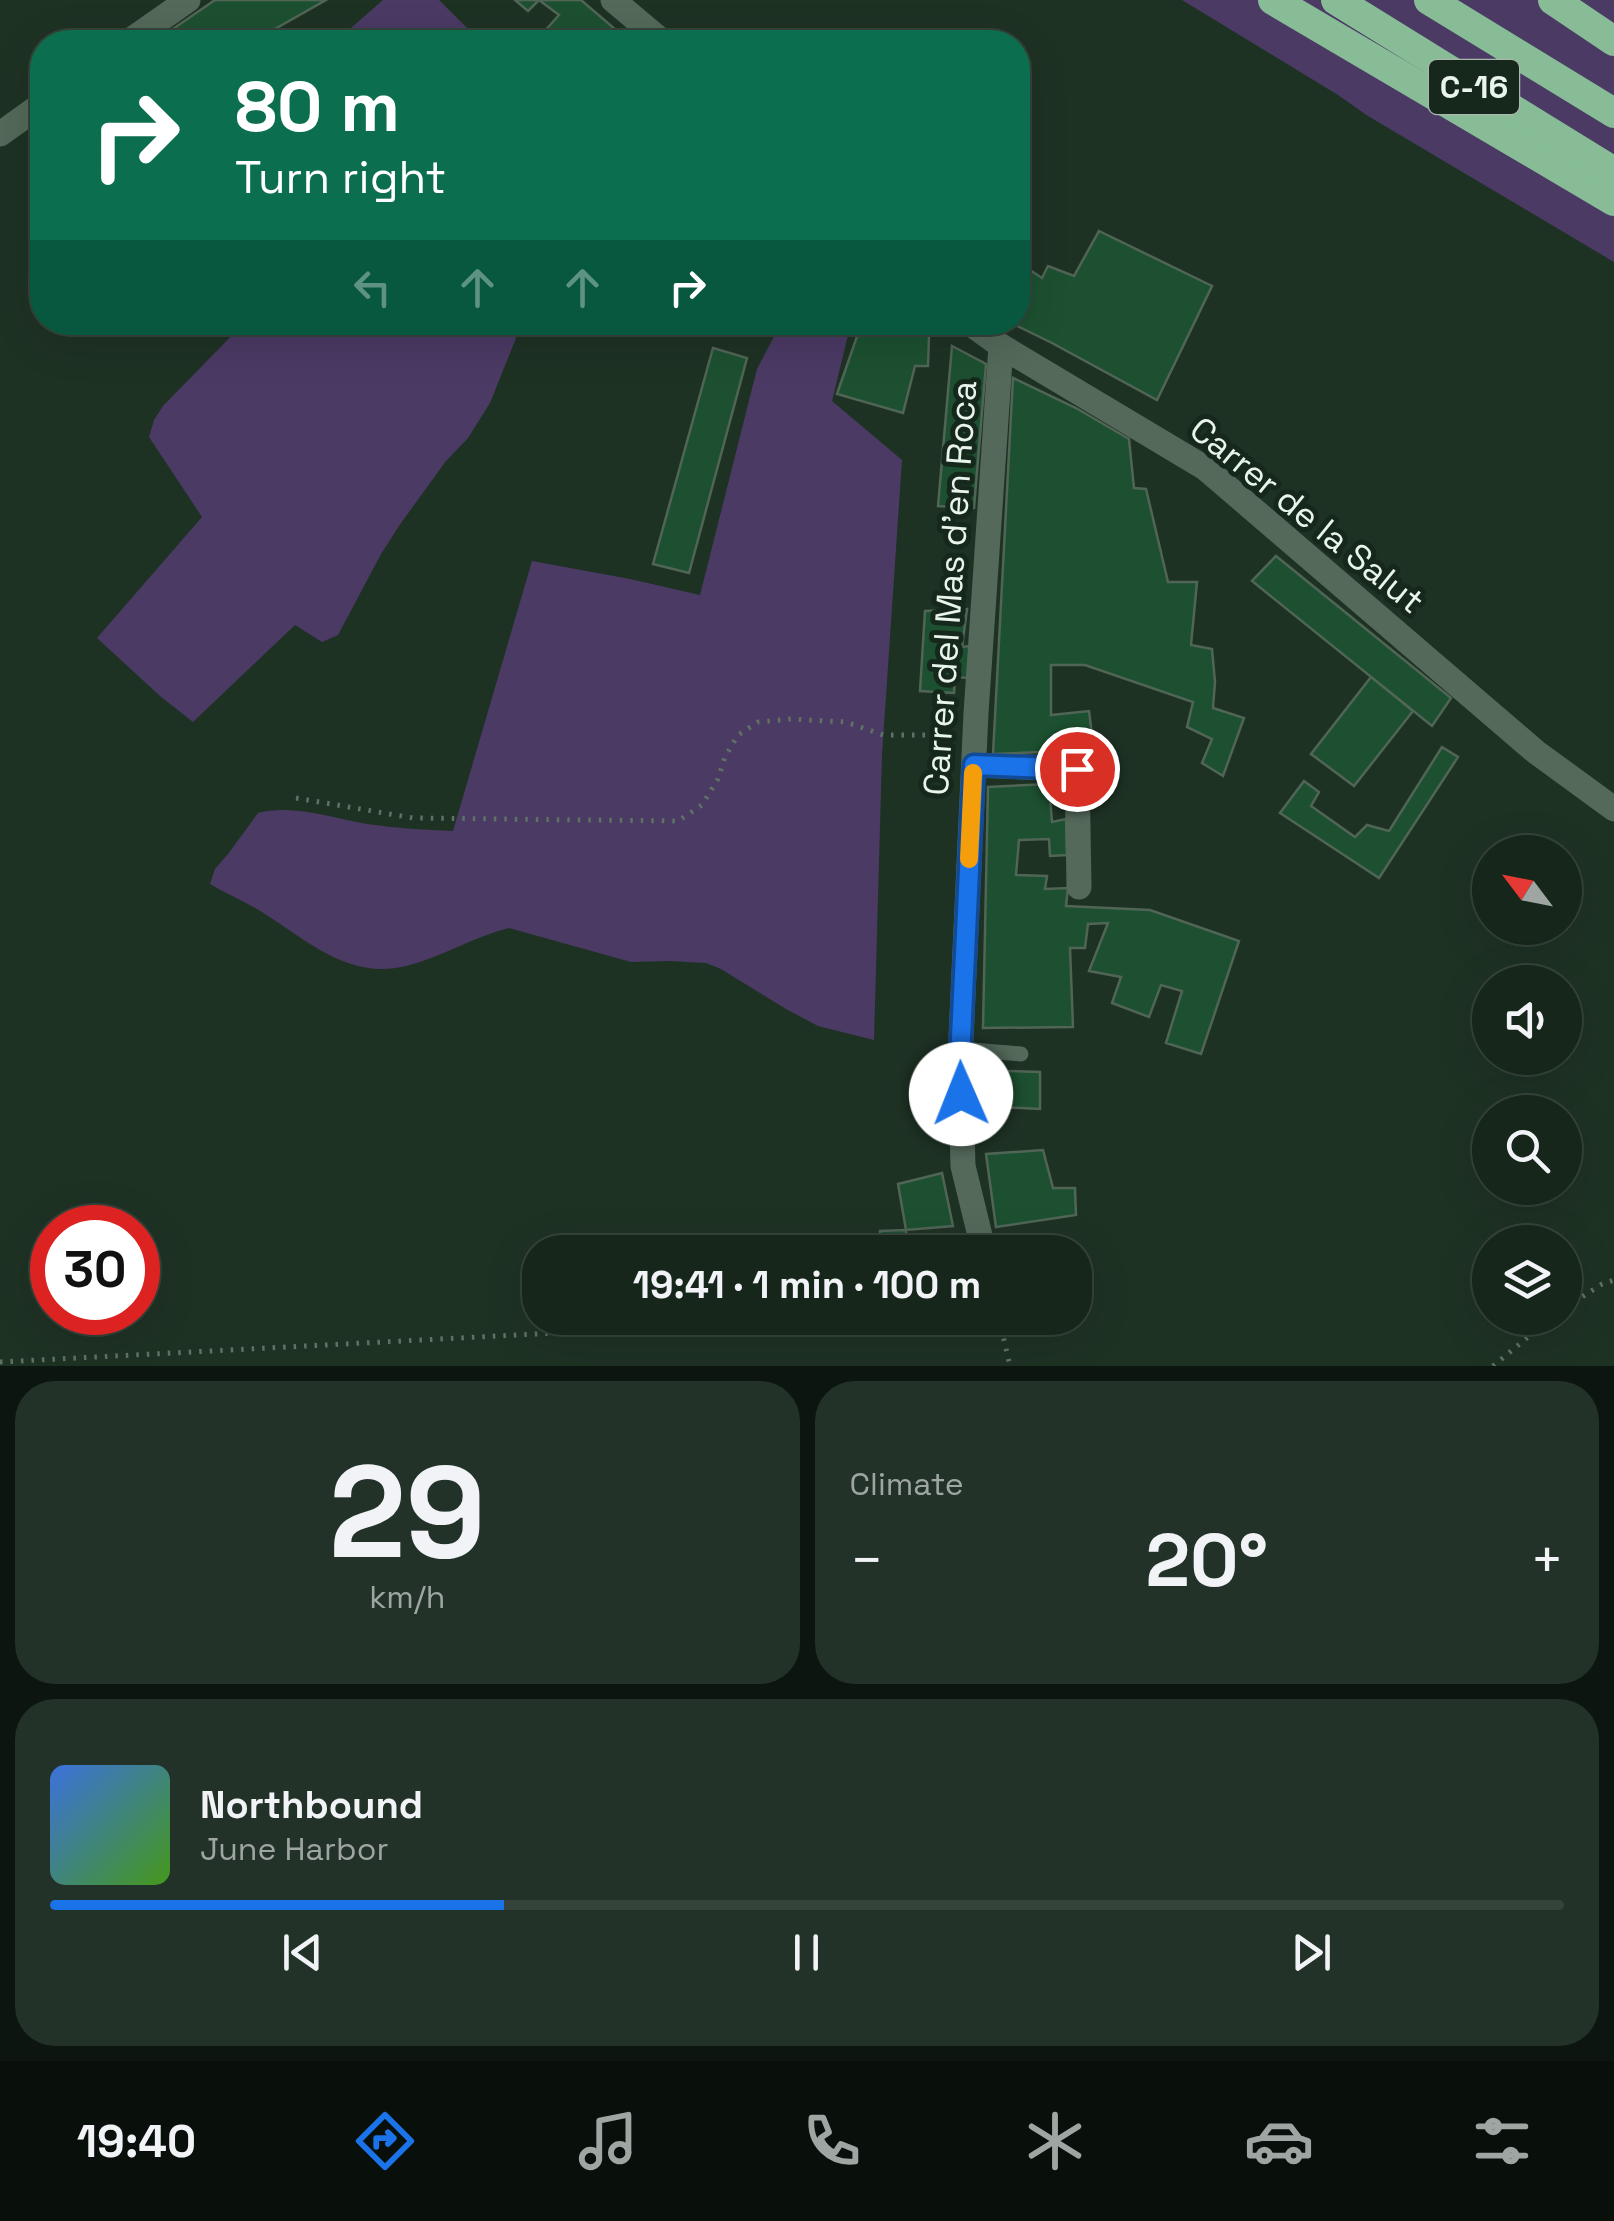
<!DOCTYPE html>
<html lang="en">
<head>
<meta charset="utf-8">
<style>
  :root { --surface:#16261b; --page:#233228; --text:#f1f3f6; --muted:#9ea5a3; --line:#35433a; --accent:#1a73e8 }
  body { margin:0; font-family:"Space Grotesk",sans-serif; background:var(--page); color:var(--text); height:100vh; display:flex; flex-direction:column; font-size:38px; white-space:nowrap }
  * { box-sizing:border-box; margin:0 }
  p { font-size:32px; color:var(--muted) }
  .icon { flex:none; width:55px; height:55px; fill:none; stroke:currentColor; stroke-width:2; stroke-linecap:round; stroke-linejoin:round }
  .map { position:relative; height:1366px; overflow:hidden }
  .side { display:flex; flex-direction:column; gap:15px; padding:15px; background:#0c150f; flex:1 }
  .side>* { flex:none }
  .hud { position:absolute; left:30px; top:30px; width:1000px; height:305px; border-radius:40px; box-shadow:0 10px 40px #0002,0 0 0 2px var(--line); background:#0b6e4f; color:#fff; overflow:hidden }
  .needle { width:65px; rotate:302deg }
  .fabs { position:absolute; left:1472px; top:835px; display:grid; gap:20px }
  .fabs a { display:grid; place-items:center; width:110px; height:110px; border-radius:50%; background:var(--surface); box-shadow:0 10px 40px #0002,0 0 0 2px var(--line); font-size:50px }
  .speed { position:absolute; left:30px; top:1205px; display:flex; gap:20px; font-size:50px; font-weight:700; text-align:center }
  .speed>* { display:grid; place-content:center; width:130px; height:130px; border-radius:50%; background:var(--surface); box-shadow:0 10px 40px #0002,0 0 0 2px var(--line); line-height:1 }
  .speed .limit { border:15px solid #d22; background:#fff; color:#111 }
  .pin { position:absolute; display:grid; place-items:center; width:85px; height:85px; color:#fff; margin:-42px; border:5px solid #fff; border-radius:50%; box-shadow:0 2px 10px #0007 }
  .me { position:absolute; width:110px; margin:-55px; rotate:359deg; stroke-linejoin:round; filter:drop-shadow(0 0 8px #0008) }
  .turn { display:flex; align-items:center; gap:35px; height:210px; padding:0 40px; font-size:45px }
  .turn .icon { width:130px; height:130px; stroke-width:2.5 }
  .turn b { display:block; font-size:70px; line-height:85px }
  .lanes { display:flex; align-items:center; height:95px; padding:0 40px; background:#0003; justify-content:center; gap:50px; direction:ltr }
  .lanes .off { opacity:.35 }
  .big { font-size:75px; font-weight:800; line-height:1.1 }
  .side .widget { flex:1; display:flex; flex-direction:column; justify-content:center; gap:15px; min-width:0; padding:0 35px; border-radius:40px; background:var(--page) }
  .side .dial { align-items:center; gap:0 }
  .dial b { font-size:130px; line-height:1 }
  .song { display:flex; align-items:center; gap:30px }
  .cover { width:120px; height:120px; border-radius:15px; background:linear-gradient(135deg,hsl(220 70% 55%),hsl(100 70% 35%)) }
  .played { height:10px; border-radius:5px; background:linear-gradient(90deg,var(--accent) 30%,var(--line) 30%) }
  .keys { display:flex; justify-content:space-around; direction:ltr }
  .heat { display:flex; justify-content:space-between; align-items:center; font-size:55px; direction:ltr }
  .side .tiles { flex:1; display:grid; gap:15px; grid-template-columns:1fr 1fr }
  .widget:last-child { grid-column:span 2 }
  .trip { position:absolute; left:522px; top:1235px; width:570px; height:100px; border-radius:40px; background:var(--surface); box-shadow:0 10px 40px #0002,0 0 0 2px var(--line); font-weight:800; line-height:100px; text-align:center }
  .dock { display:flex; height:160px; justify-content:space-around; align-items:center; background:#090f0b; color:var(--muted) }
  .dock .icon { width:70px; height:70px }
  .dock .selected { color:var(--accent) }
  .dock b { font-size:45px; color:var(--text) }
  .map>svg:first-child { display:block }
  .green { fill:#4b3a64 }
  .building { fill:#1c5030; stroke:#506556; stroke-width:2.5 }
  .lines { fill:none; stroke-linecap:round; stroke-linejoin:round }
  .path { stroke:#607165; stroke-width:5; stroke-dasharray:2.5 8; stroke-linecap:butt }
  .lane { stroke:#54695a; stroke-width:15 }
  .street { stroke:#54695a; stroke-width:25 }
  .highway { stroke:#87bc97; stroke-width:30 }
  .route-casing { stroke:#114b97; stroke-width:25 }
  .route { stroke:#1a73e8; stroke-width:18 }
  .slow { stroke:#f59e0b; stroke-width:18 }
  .labels { text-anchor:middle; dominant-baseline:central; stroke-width:10; stroke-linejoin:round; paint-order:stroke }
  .shield { fill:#15281b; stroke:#a9b8ad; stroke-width:2.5 }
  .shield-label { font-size:32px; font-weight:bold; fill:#e9f5ec }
  .street-label { font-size:35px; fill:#e9f5ec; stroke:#15281b }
</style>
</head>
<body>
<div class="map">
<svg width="1614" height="1366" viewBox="0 0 1614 1366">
  <rect width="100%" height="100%" fill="#1e3224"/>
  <g class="green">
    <path d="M383 0H439L481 42H335Z"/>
    <path d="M1182 0H1614V262L1368 116 1338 95Z"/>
    <path d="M244 323H522L490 403 468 438 446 461 401 523 381 554 338 635 322 642 295 625 193 722 160 696 97 638 202 517 149 437 154 420 163 406Z"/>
    <path d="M781 323H851L832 401 902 460 882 755 874 1040 818 1026 786 1009 721 969 706 963 669 961 631 962 509 928C473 937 442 957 406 966 350 980 309 942 265 914 247 902 228 895 210 884L215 869 228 854 258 813C294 804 331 818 367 824 395 828 425 830 453 831L532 561 630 579 700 595 757 369Z"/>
  </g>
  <g class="building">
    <path d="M215 0H326L252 42H154Z"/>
    <path d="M515 0H581L630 42H535L559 15 539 0 528 11Z"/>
    <path d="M1099 231 1212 286 1157 400 1052 343 1009 322H1018V262L1042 278 1048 266 1074 276Z"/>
    <path d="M862 322H915L929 337 928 366H915L903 413 837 394Z"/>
    <path d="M952 346 986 364 974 508 938 506Z"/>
    <path d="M713 348 747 358 689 573 653 564Z"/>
    <path d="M1013 378 1076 408 1129 439 1134 488 1146 489 1168 582H1197L1191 645 1212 649 1215 682 1213 708 1244 718 1223 776 1202 763 1212 739 1187 727 1193 702 1085 665H1051V715L1089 711 1094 750 993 754Z"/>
    <path d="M1276 556 1451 698 1432 726 1252 581Z"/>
    <path d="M967 609 962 647 970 646 968 678 955 677 954 693 920 691 925 611Z"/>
    <path d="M1371 677 1413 711 1354 786 1311 754Z"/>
    <path d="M1442 747 1458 757 1379 878 1280 813 1304 781 1319 792 1311 806 1355 837 1367 825 1389 831Z"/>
    <path d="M1049 784 1052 822 1066 819 1067 855 1050 856 1049 839 1019 840 1016 875 1047 876 1045 889 1068 888 1066 906 1150 910 1239 941 1201 1054 1166 1043 1182 991 1161 985 1149 1017 1112 1003 1121 977 1089 971 1108 923 1088 924 1085 948H1070L1073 1027 983 1028 988 787Z"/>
    <path d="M981 1070 1040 1072V1109L977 1106Z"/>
    <path d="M1043 1150 1053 1188H1075L1076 1215 996 1227 986 1154Z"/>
    <path d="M942 1173 953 1226 906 1230 898 1184Z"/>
    <path d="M906 1230 907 1252H881L880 1231Z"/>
    <path d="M957 1244 959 1252H939L938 1246Z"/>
    <path d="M1080 1258 1083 1284 1075 1286V1259Z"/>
  </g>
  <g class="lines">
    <g class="path">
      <path d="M296 798 413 818 678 821 702 805 718 779 725 757 738 735 758 722 791 719 846 722 883 735H952"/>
      <path d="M1565 1308 1602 1284 1614 1280"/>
      <path d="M999 1318 1010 1366"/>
      <path d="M0 1362 727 1324 813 1318"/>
      <path d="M1493 1366 1551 1318"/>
    </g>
    <path class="lane" d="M960 1049 1021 1054"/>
    <g class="street">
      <path d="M613 0 663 42"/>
      <path d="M128 42 188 0"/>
      <path d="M0 134 42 104"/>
      <path d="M968 322 1001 346 1205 468 1536 752 1614 809"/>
      <path d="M974 765 1077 769 1079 887"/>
      <path d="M984 1252 963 1166 960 1059 976 713 1001 346"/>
    </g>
    <g class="highway">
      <path d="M1273 0 1614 201"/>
      <path d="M1336 0 1614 172"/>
      <path d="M1429 0 1614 113"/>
      <path d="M1553 0 1614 41"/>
    </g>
  </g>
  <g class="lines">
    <g class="route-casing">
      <path id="route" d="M961 1094 960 1059 974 765 1077 769"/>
    </g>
    <use href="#route" class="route"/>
    <path class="slow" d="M969 859 973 773"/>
  </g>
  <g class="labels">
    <rect class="shield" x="1429" y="60" width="90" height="54" rx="8"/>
    <g class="shield-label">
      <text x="1474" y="87">C-16</text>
    </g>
    <g class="street-label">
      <text transform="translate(1307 515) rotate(39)">Carrer de la Salut</text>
      <text transform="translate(950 588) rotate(-86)">Carrer del Mas d'en Roca</text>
    </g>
  </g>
</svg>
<div class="fabs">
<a><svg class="needle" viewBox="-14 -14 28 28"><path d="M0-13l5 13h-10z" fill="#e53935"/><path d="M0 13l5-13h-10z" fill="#9ea5a3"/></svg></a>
<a><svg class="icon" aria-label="sound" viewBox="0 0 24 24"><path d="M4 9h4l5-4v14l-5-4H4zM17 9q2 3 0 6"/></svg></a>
<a><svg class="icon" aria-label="search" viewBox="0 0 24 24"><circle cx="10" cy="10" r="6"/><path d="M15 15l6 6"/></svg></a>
<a><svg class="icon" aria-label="layers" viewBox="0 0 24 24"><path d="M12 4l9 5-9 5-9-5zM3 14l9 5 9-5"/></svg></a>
</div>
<div class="speed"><div class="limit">30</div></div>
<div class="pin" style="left:1077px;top:769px;background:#d93025"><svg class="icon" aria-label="arrive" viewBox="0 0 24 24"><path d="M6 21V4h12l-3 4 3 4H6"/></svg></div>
<svg class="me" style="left:961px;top:1094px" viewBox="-20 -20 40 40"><circle r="19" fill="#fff"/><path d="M0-13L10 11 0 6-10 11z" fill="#1a73e8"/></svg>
<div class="trip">19:41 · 1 min · 100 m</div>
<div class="hud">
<div class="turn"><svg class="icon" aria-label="right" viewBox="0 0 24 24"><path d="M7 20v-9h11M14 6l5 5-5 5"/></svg><div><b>80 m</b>Turn right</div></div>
<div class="lanes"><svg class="icon off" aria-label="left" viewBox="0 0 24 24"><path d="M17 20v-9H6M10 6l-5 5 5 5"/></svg><svg class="icon off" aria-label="ahead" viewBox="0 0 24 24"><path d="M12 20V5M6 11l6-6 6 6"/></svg><svg class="icon off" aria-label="ahead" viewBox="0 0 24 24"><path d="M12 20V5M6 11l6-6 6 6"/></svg><svg class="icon" aria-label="right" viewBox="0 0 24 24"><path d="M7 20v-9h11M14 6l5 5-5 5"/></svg></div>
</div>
</div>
<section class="side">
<div class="tiles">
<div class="widget dial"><b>29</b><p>km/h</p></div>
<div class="widget"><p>Climate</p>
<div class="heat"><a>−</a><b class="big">20°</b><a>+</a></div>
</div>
<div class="widget">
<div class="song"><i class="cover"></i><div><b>Northbound</b><p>June Harbor</p></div></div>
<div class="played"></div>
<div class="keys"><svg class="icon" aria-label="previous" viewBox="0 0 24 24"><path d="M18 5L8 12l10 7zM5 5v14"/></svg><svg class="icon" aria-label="pause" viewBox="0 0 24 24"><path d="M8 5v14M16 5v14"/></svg><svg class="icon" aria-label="next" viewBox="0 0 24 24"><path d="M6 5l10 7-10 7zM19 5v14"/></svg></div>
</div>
</div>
</section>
<nav class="dock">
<b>19:40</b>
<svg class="icon selected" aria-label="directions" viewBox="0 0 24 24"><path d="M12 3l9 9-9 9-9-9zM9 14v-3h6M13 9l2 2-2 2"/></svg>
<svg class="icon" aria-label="music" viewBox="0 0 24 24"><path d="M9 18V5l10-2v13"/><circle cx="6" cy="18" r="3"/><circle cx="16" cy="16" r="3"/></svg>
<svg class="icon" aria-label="phone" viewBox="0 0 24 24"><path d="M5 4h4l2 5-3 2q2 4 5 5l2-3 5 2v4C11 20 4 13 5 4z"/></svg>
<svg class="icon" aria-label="climate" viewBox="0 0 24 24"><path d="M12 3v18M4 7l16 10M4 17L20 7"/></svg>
<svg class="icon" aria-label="car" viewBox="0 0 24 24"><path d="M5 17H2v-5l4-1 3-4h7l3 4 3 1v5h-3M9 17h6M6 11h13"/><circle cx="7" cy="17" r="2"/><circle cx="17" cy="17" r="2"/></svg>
<svg class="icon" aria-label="filters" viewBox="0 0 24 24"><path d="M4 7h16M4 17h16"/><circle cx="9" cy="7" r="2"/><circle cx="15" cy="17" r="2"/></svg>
</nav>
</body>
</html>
